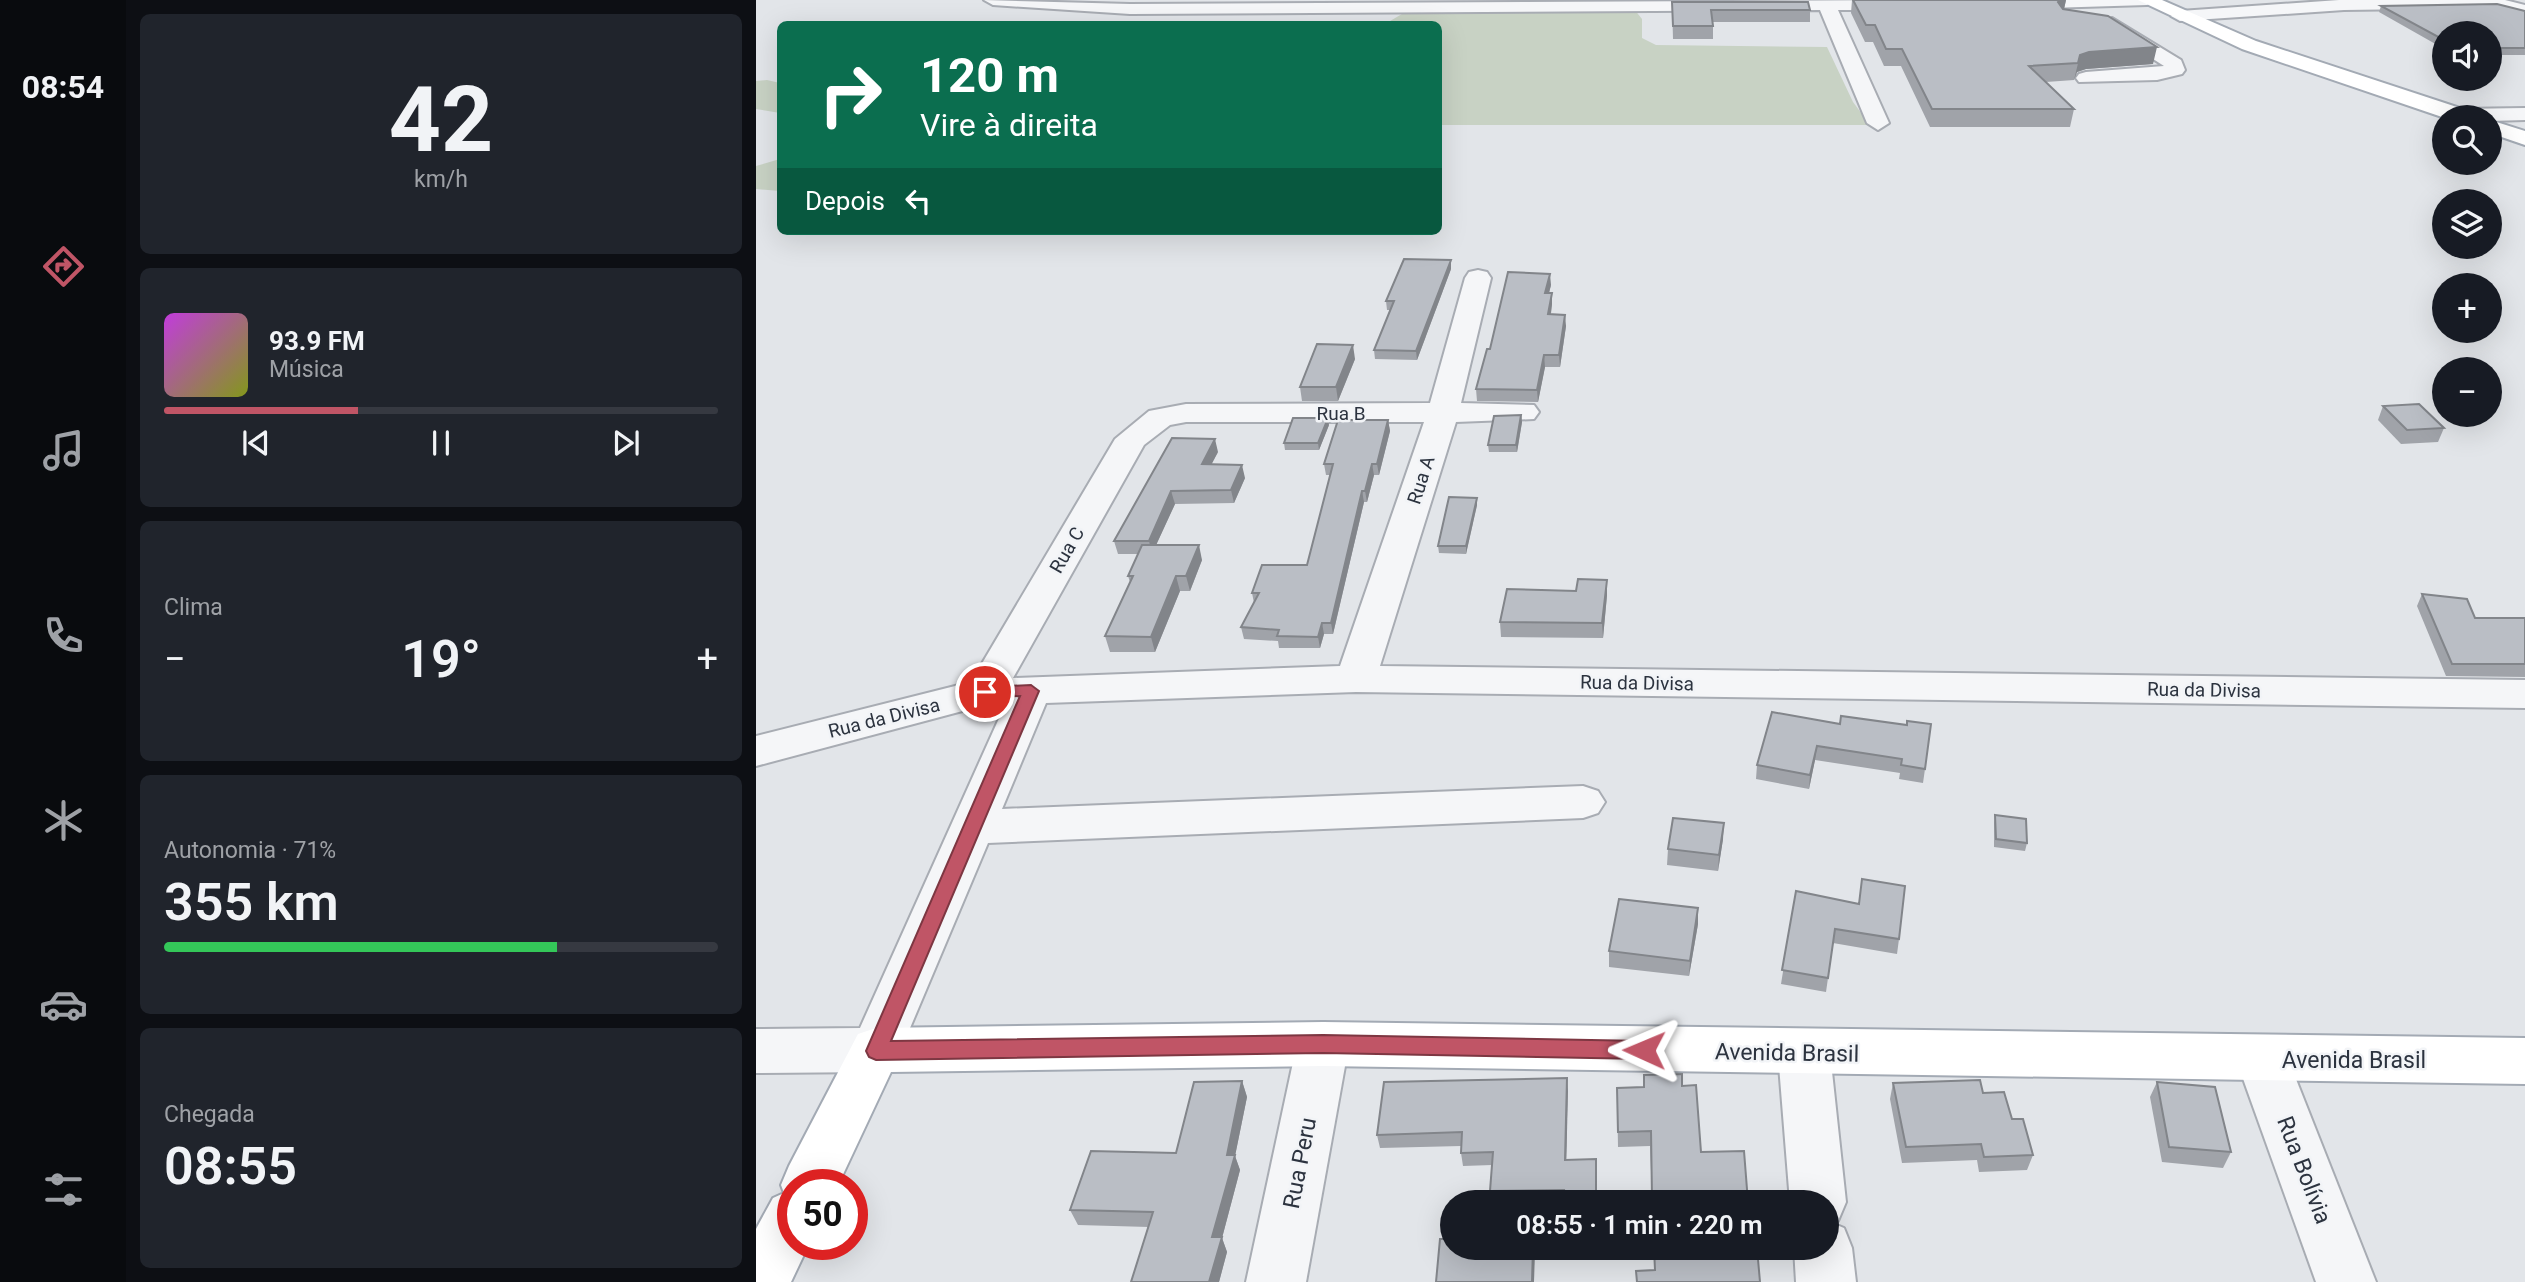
<!DOCTYPE html>
<html lang="pt">
<head>
<meta charset="utf-8">
<style>
  :root { --surface:#171b24; --page:#20242c; --text:#f1f3f6; --muted:#9ea1a6; --line:#363941; --accent:#c05566 }
  body { margin:0; font-family:Roboto,sans-serif; background:var(--page); color:var(--text); height:100vh; display:flex; flex-direction:column; font-size:26px; white-space:nowrap }
  * { box-sizing:border-box; margin:0 }
  p { font-size:23px; color:var(--muted) }
  .icon { flex:none; width:38px; height:38px; fill:none; stroke:currentColor; stroke-width:2; stroke-linecap:round; stroke-linejoin:round }
  .map { position:relative; flex:1; overflow:hidden }
  .panel { display:flex; flex-direction:column; gap:14px; padding:14px; background:#0d0f14; width:630px }
  .panel>* { flex:none }
  .hud { position:absolute; left:21px; top:21px; width:665px; height:214px; border-radius:10px; box-shadow:0 7px 28px #0002; background:#0b6e4f; color:#fff; overflow:hidden }
  .fabs { position:absolute; left:1676px; top:21px; display:grid; gap:14px }
  .fabs a { display:grid; place-items:center; width:70px; height:70px; border-radius:50%; background:var(--surface); box-shadow:0 7px 28px #0002; font-size:35px }
  .speed { position:absolute; left:21px; top:1169px; display:flex; gap:14px; font-size:35px; font-weight:700; text-align:center }
  .speed>* { display:grid; place-content:center; width:91px; height:91px; border-radius:50%; background:var(--surface); box-shadow:0 7px 28px #0002; line-height:1 }
  .speed .limit { border:10px solid #d22; background:#fff; color:#111 }
  .pin { position:absolute; display:grid; place-items:center; width:60px; height:60px; color:#fff; margin:-30px; border:4px solid #fff; border-radius:50%; box-shadow:0 2px 7px #0007 }
  .me { position:absolute; width:77px; margin:-38px; rotate:271deg; stroke-linejoin:round; filter:drop-shadow(0 0 5px #0008) }
  .turn { display:flex; align-items:center; gap:24px; height:147px; padding:0 28px; font-size:32px }
  .turn .icon { width:91px; height:91px; stroke-width:2.5 }
  .turn b { display:block; font-size:49px; line-height:60px }
  .then { display:flex; align-items:center; height:66px; padding:0 28px; background:#0003; gap:14px; font-size:26px }
  .big { font-size:52px; font-weight:600; line-height:1.1 }
  .panel .card { flex:1; display:flex; flex-direction:column; justify-content:center; gap:10px; min-width:0; padding:0 24px; border-radius:10px; background:var(--page) }
  .panel .dial { align-items:center; gap:0 }
  .dial b { font-size:91px; line-height:1 }
  .song { display:flex; align-items:center; gap:21px }
  .cover { width:84px; height:84px; border-radius:10px; background:linear-gradient(135deg,hsl(290 70% 55%),hsl(70 70% 35%)) }
  .played { height:7px; border-radius:4px; background:linear-gradient(90deg,var(--accent) 35%,var(--line) 35%) }
  .keys { display:flex; justify-content:space-around; direction:ltr }
  .heat { display:flex; justify-content:space-between; align-items:center; font-size:38px; direction:ltr }
  .charge { height:10px; border-radius:5px; background:linear-gradient(90deg,#34c759 71%,var(--line) 0) }
  .trip { position:absolute; left:684px; top:1190px; width:399px; height:70px; border-radius:35px; background:var(--surface); box-shadow:0 7px 28px #0002; font-weight:600; line-height:70px; text-align:center }
  main { display:flex; flex:1; min-height:0 }
  .dock { display:flex; flex-direction:column; width:126px; justify-content:space-around; align-items:center; background:#090b0e; color:var(--muted) }
  .dock .icon { width:49px; height:49px }
  .dock .active { color:var(--accent) }
  .dock b { font-size:32px; color:var(--text) }
  .map>svg:first-child { display:block }
  .green { fill:#c8d2c4 }
  .lines { fill:none; stroke-linecap:round; stroke-linejoin:round }
  .minor-casing { stroke:#a8acb3; stroke-width:4 }
  .major-casing { stroke:#a3aab4; stroke-width:4 }
  .minor { fill:#f5f6f8; fill-rule:evenodd }
  .major { fill:#fff; fill-rule:evenodd }
  .wall { fill:#a0a3a9 }
  .shaded-wall { fill:#82858a }
  .building { fill:#babec5; stroke:#82858a; stroke-width:2 }
  .route { fill:#c05566; stroke:#7d3742; stroke-width:2 }
  .labels { text-anchor:middle; dominant-baseline:central; stroke-width:5; stroke-linejoin:round; paint-order:stroke }
  .street-label { font-size:19px; fill:#2c333f; stroke:#f2f4f7 }
  .near-street-label { font-size:23px; fill:#2c333f; stroke:#f2f4f7 }
</style>
</head>
<body>
<main>
<nav class="dock">
<b>08:54</b>
<svg class="icon active" aria-label="directions" viewBox="0 0 24 24"><path d="M12 3l9 9-9 9-9-9zM9 14v-3h6M13 9l2 2-2 2"/></svg>
<svg class="icon" aria-label="music" viewBox="0 0 24 24"><path d="M9 18V5l10-2v13"/><circle cx="6" cy="18" r="3"/><circle cx="16" cy="16" r="3"/></svg>
<svg class="icon" aria-label="phone" viewBox="0 0 24 24"><path d="M5 4h4l2 5-3 2q2 4 5 5l2-3 5 2v4C11 20 4 13 5 4z"/></svg>
<svg class="icon" aria-label="climate" viewBox="0 0 24 24"><path d="M12 3v18M4 7l16 10M4 17L20 7"/></svg>
<svg class="icon" aria-label="car" viewBox="0 0 24 24"><path d="M5 17H2v-5l4-1 3-4h7l3 4 3 1v5h-3M9 17h6M6 11h13"/><circle cx="7" cy="17" r="2"/><circle cx="17" cy="17" r="2"/></svg>
<svg class="icon" aria-label="filters" viewBox="0 0 24 24"><path d="M4 7h16M4 17h16"/><circle cx="9" cy="7" r="2"/><circle cx="15" cy="17" r="2"/></svg>
</nav>
<section class="panel">
<div class="card dial"><b>42</b><p>km/h</p></div>
<div class="card">
<div class="song"><i class="cover"></i><div><b>93.9 FM</b><p>Música</p></div></div>
<div class="played"></div>
<div class="keys"><svg class="icon" aria-label="previous" viewBox="0 0 24 24"><path d="M18 5L8 12l10 7zM5 5v14"/></svg><svg class="icon" aria-label="pause" viewBox="0 0 24 24"><path d="M8 5v14M16 5v14"/></svg><svg class="icon" aria-label="next" viewBox="0 0 24 24"><path d="M6 5l10 7-10 7zM19 5v14"/></svg></div>
</div>
<div class="card"><p>Clima</p>
<div class="heat"><a>−</a><b class="big">19°</b><a>+</a></div>
</div>
<div class="card"><p>Autonomia · 71%</p><b class="big">355 km</b><div class="charge"></div></div>
<div class="card"><p>Chegada</p><b class="big">08:55</b></div>
</section>
<div class="map">
<svg width="1769" height="1282" viewBox="0 0 1769 1282">
  <rect width="100%" height="100%" fill="#e2e5e9"/>
  <g class="green">
    <path d="M878 9 886 19V38L900 45 1071 47 1097 102 1114 125H683L682 24H629L651 11Z"/>
    <path d="M11 80 24 83V113L0 109V81Z"/>
    <path d="M24 159V191L0 189V166Z"/>
  </g>
  <g class="lines">
    <g class="minor-casing">
      <g id="minor">
        <path d="M228 0 374 4 1149 0 1157 5 1148 10H1082L1133 123 1122 130 1111 123 1064 10 374 14 237 5Z"/>
        <path d="M1251 0H1400L1391 5 1257 9 1248 4Z"/>
        <path d="M1583 0H1749L1769 5V16L1739 8 1588 10 1424 21 1415 16 1424 11Z"/>
        <path d="M1356 18 1425 60 1429 70 1426 74 1401 80 1323 82 1320 78 1323 74 1330 72 1408 66 1349 28 1347 24Z"/>
        <path d="M1769 108V120L1734 121V117L1691 115 1702 109Z"/>
        <path d="M722 270 731 272 735 278 705 403 778 405 783 412 778 419 700 422 624 666 1769 680V708L600 692 290 703 246 809 827 786 842 791 849 802 842 813 827 818 232 843 138 1066 120 1072 0 1073V1029L104 1028 249 705H229L0 766V736L215 682 359 439 393 411 430 404 674 403 709 278 713 272ZM430 422H668L584 666 257 678 388 445 414 425Z"/>
        <path d="M567 1022 585 1028 593 1044 550 1282H490L541 1044 549 1028Z"/>
        <path d="M1048 1031 1066 1037 1074 1053 1090 1202 1082 1221 1076 1223 1088 1228 1096 1248 1100 1282H1040L1038 1248H1071V1202H1034L1022 1053 1030 1037Z"/>
        <path d="M1506 1036 1524 1043 1532 1059 1620 1282H1560L1480 1059 1488 1043Z"/>
      </g>
    </g>
    <g class="major-casing">
      <g id="major">
        <path d="M1382 0H1406L1500 41 1716 112 1719 117 1689 118 1486 49Z"/>
        <path d="M1734 120 1769 131V145L1734 133Z"/>
        <path d="M567 1022 1769 1038V1084L567 1066 135 1072 82 1185H37V1244H53L35 1282H0V1229L17 1198 28 1193 25 1185 33 1166 102 1034 120 1028Z"/>
      </g>
    </g>
    <use href="#minor" class="minor"/>
    <use href="#major" class="major"/>
  </g>
  <g class="wall">
    <path d="M1096 0H1310L1308 9 1397 64 1330 69 1321 72 1318 80 1290 82 1318 109 1314 127H1174L1145 66H1128L1117 42H1109L1095 13Z"/>
    <path d="M916 2 1054 10V22H957V39H917Z"/>
    <path d="M1625 6 1769 11V55H1734V33H1689V46H1683L1623 12Z"/>
    <path d="M695 269 661 360 619 359 618 350 635 310H631L630 301Z"/>
    <path d="M795 285 793 293H796V304L795 314 810 326 804 367H789L782 402 721 401 720 389 734 349Z"/>
    <path d="M599 359 582 401H546L544 387Z"/>
    <path d="M1627 406 1688 428 1682 442 1645 444 1622 420Z"/>
    <path d="M765 415 766 422 761 452H733L732 445Z"/>
    <path d="M632 420 634 431 623 475H618L611 502H608L577 634H568L564 648H523L522 641 488 639 485 627 498 603 496 593 551 565 574 475H570L568 464Z"/>
    <path d="M573 425 563 450H529L528 443Z"/>
    <path d="M462 452 455 464 489 478 478 503 419 504 400 545 446 560 434 591H424L399 652H354L349 636 374 582 372 576 382 554H362L358 541Z"/>
    <path d="M721 498V505L710 554 683 553 682 546Z"/>
    <path d="M1666 594 1719 618H1769V677L1690 676 1661 606Z"/>
    <path d="M851 595 847 638 745 637 744 622Z"/>
    <path d="M1084 724 1169 769 1167 783 1143 779 1144 773 1059 760 1053 789 1000 779 1001 765Z"/>
    <path d="M1239 815 1271 843 1269 851 1238 847V823Z"/>
    <path d="M967 839 962 871 911 865 912 849Z"/>
    <path d="M1040 891 1143 939 1141 954 1077 943 1070 992 1025 984Z"/>
    <path d="M942 908V924L933 976 853 967V951Z"/>
    <path d="M811 1078 810 1160 841 1173 840 1202H736L734 1191 736 1165 707 1166 705 1153V1146L624 1148 621 1135Z"/>
    <path d="M486 1081 491 1097 479 1156 484 1170 466 1238 471 1252 463 1282H375L393 1227 322 1225 314 1210 420 1153Z"/>
    <path d="M1401 1082 1475 1152 1467 1168 1406 1162 1394 1097Z"/>
    <path d="M1137 1083 1227 1093 1256 1119 1277 1155 1271 1170 1223 1172 1221 1160 1146 1163 1134 1099Z"/>
    <path d="M926 1086 945 1152 992 1202 896 1198 894 1146 862 1147 861 1088Z"/>
  </g>
  <g class="shaded-wall">
    <path d="M1304 0H1310L1308 9 1302 2Z"/>
    <path d="M1401 47 1397 64 1330 69 1321 72 1318 80 1324 55 1333 52Z"/>
    <path d="M695 260V269L661 360 660 351Z"/>
    <path d="M794 274 795 285 790 304 789 293Z"/>
    <path d="M796 293V304L793 326 792 314Z"/>
    <path d="M809 315 810 326 804 367 803 355Z"/>
    <path d="M597 345 599 359 582 401 580 387Z"/>
    <path d="M788 355 789 367 782 402 781 390Z"/>
    <path d="M765 415 766 422 761 452 760 445Z"/>
    <path d="M572 418 573 425 563 450 562 443Z"/>
    <path d="M632 420 634 431 623 475 621 464Z"/>
    <path d="M459 439 462 452 449 477 446 464Z"/>
    <path d="M616 464 618 475 611 502 609 491Z"/>
    <path d="M486 465 489 478 478 503 475 490Z"/>
    <path d="M415 491 419 504 396 554 393 541Z"/>
    <path d="M606 491 608 502 577 634 575 623Z"/>
    <path d="M721 498V505L710 554V546Z"/>
    <path d="M443 545 446 560 434 591 430 576Z"/>
    <path d="M420 576 424 591 399 652 395 637Z"/>
    <path d="M851 580V595L847 638 846 623Z"/>
    <path d="M566 623 568 634 564 648 562 637Z"/>
    <path d="M1061 746 1059 760 1053 789 1054 775Z"/>
    <path d="M968 823 967 839 962 871 963 855Z"/>
    <path d="M942 908V924L933 976 934 961Z"/>
    <path d="M811 1078 812 1091 810 1173 809 1160Z"/>
    <path d="M486 1081 491 1097 479 1156 484 1170 466 1238 471 1252 463 1282H453L456 1237 471 1155Z"/>
    <path d="M777 1248H779V1252L778 1282H776Z"/>
  </g>
  <g class="building">
    <path d="M1097 0H1304L1302 2 1307 9 1352 16 1401 47 1333 52 1324 55 1322 63 1273 66 1318 109H1176L1146 49H1130L1119 25H1110Z"/>
    <path d="M916 2H1052L1054 10H955L957 26H917Z"/>
    <path d="M1741 4 1769 11V48H1734V33H1689V39H1686L1625 6Z"/>
    <path d="M446 22H504L502 24H444Z"/>
    <path d="M648 259 695 260 660 351 618 350 638 301H630Z"/>
    <path d="M752 272 794 274 789 293H796L792 314 809 315 803 355H788L781 390 720 389 731 349H734Z"/>
    <path d="M561 344 597 345 580 387H544Z"/>
    <path d="M1663 404 1688 428 1651 430 1627 406Z"/>
    <path d="M765 415 760 445H732L738 416Z"/>
    <path d="M537 418H572L562 443H528Z"/>
    <path d="M582 420H632L621 464H616L609 491H606L575 623H566L562 637 521 636 523 630 485 627 503 593H496L506 565H551L577 464H568Z"/>
    <path d="M416 438 459 439 446 464 486 465 475 490 415 491 393 541H358Z"/>
    <path d="M693 497 721 498 710 546H682Z"/>
    <path d="M386 545H443L430 576H420L395 637 349 636 377 576H372Z"/>
    <path d="M822 579 851 580 846 623 744 622 751 589 820 591Z"/>
    <path d="M1666 594 1711 599 1719 618H1769V664H1696Z"/>
    <path d="M1016 712 1084 724 1085 716 1151 725V721L1175 724 1169 769 1145 765 1146 759 1061 746 1054 775 1001 765Z"/>
    <path d="M1239 815 1270 819 1271 843 1240 839Z"/>
    <path d="M917 818 968 823 963 855 912 849Z"/>
    <path d="M1106 879 1149 886 1143 939 1079 929 1072 978 1026 970 1040 891 1103 904Z"/>
    <path d="M863 899 942 908 934 961 853 951Z"/>
    <path d="M926 1074V1086L940 1085 945 1152 988 1151 992 1202H847V1199L896 1198 895 1131 862 1132 861 1088 888 1087V1075Z"/>
    <path d="M811 1078 809 1160 840 1159V1202H807L808 1190 734 1191 737 1152 705 1153 706 1132 621 1135 628 1082Z"/>
    <path d="M1224 1080 1227 1093 1248 1092 1256 1119H1267L1277 1155 1228 1157 1225 1144 1150 1147 1137 1083Z"/>
    <path d="M486 1081 471 1155H479L456 1237H466L453 1282H375L397 1212 314 1210 335 1151 420 1153 438 1082Z"/>
    <path d="M1401 1082 1459 1087 1475 1152 1413 1147Z"/>
    <path d="M684 1239H696V1248H777L776 1282H680Z"/>
    <path d="M898 1248H1001L1004 1282H881L880 1271 899 1270Z"/>
  </g>
  <path class="route" d="M275 685 283 691 135 1041 567 1035 888 1041 895 1044 898 1050 895 1057 888 1059 567 1053 120 1060 113 1057 110 1051 264 696 229 698 221 692 229 687Z"/>
  <g class="labels">
    <g class="street-label">
      <text x="585" y="413">Rua B</text>
      <text transform="translate(665 480) rotate(-72)">Rua A</text>
      <text transform="translate(311 550) rotate(-60)">Rua C</text>
      <text transform="translate(881 683) rotate(1)">Rua da Divisa</text>
      <text transform="translate(1448 690) rotate(1)">Rua da Divisa</text>
      <text transform="translate(128 718) rotate(-14)">Rua da Divisa</text>
    </g>
    <g class="near-street-label">
      <text transform="translate(1031 1053) rotate(1)">Avenida Brasil</text>
      <text x="1598" y="1060">Avenida Brasil</text>
      <text transform="translate(544 1163) rotate(-79)">Rua Peru</text>
      <text transform="translate(1548 1170) rotate(69)">Rua Bolívia</text>
    </g>
  </g>
</svg>
<div class="fabs">
<a><svg class="icon" aria-label="sound" viewBox="0 0 24 24"><path d="M4 9h4l5-4v14l-5-4H4zM17 9q2 3 0 6"/></svg></a>
<a><svg class="icon" aria-label="search" viewBox="0 0 24 24"><circle cx="10" cy="10" r="6"/><path d="M15 15l6 6"/></svg></a>
<a><svg class="icon" aria-label="layers" viewBox="0 0 24 24"><path d="M12 4l9 5-9 5-9-5zM3 14l9 5 9-5"/></svg></a>
<a>+</a>
<a>−</a>
</div>
<div class="speed"><div class="limit">50</div></div>
<div class="pin" style="left:229px;top:692px;background:#d93025"><svg class="icon" aria-label="arrive" viewBox="0 0 24 24"><path d="M6 21V4h12l-3 4 3 4H6"/></svg></div>
<svg class="me" style="left:888px;top:1050px" viewBox="-20 -20 40 40"><path d="M0-17L14 15 0 8-14 15z" fill="#c05566" stroke="#fff" stroke-width="4"/></svg>
<div class="trip">08:55 · 1 min · 220 m</div>
<div class="hud">
<div class="turn"><svg class="icon" aria-label="right" viewBox="0 0 24 24"><path d="M7 20v-9h11M14 6l5 5-5 5"/></svg><div><b>120 m</b>Vire à direita</div></div>
<div class="then">Depois<svg class="icon" aria-label="left" viewBox="0 0 24 24"><path d="M17 20v-9H6M10 6l-5 5 5 5"/></svg></div>
</div>
</div>
</main>
</body>
</html>
